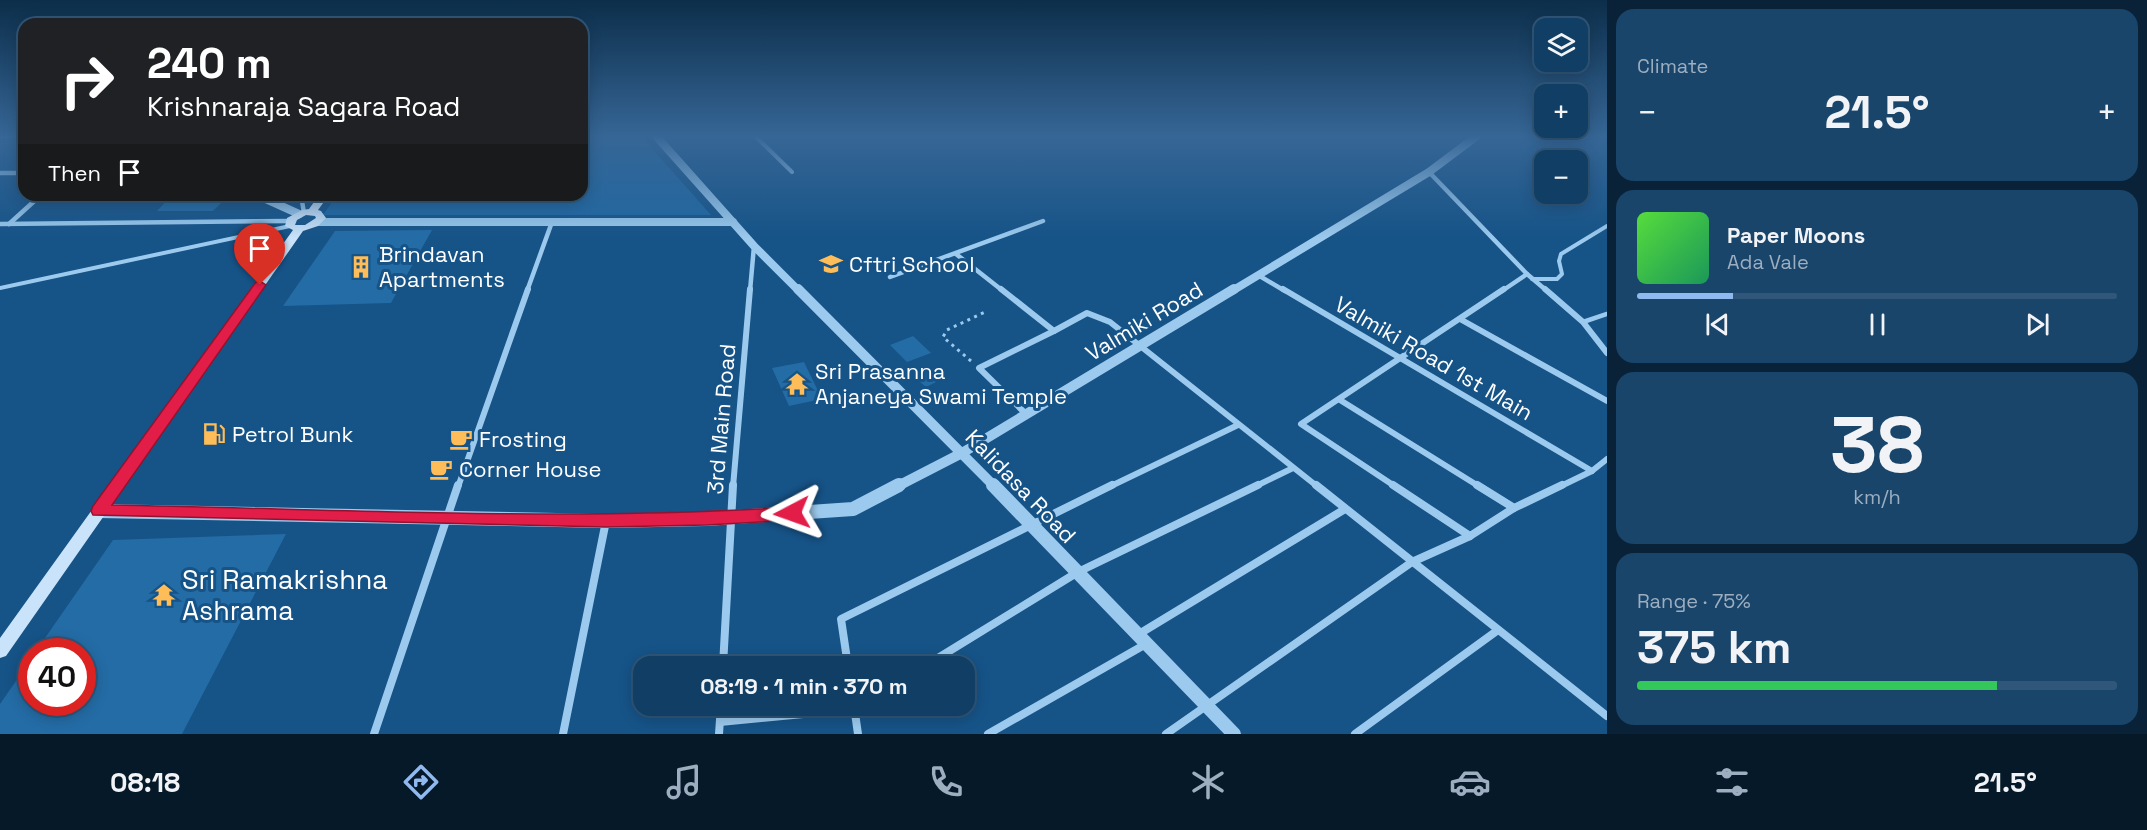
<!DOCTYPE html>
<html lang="en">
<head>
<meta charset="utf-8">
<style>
  :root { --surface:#103e65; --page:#19456b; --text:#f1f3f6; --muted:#9caebf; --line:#305779; --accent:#90b9f0 }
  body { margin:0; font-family:"Space Grotesk",sans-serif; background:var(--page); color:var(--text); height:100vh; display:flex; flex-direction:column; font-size:22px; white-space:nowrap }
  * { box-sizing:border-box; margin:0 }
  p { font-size:20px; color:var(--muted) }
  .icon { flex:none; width:33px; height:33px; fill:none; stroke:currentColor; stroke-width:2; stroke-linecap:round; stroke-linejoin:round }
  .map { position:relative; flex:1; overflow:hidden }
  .panel { display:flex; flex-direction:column; gap:9px; padding:9px; background:#092238; width:540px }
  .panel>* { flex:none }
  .top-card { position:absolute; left:18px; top:18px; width:570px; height:183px; border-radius:18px; box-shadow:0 3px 15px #0003,0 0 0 2px var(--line); background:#202124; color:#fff; overflow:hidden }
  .tools { position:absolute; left:1534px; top:18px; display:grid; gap:12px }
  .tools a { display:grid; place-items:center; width:54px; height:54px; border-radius:12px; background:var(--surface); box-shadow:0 3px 15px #0003,0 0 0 2px var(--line); font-size:30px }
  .speed { position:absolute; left:18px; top:638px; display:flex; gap:12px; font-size:30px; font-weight:700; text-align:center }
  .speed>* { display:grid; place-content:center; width:78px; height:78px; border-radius:50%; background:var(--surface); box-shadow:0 3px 15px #0003,0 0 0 2px var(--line); line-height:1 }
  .speed .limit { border:9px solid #d22; background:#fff; color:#111 }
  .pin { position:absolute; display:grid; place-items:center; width:51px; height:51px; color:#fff; margin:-62px -26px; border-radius:50% 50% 50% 0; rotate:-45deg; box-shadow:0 0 6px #0007 }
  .pin .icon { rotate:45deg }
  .me { position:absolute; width:66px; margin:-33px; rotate:266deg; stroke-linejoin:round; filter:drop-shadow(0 0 4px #0008) }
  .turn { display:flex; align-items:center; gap:21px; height:126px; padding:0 30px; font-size:27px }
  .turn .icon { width:78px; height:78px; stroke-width:2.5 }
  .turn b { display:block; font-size:42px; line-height:51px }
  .then { display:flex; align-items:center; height:57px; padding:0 30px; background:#0003; gap:12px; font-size:22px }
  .big { font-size:45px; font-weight:600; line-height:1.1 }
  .panel .card { flex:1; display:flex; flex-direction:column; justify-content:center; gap:9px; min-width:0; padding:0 21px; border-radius:18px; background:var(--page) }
  .panel .dial { align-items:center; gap:0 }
  .dial b { font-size:78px; line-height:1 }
  .song { display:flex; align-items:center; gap:18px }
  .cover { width:72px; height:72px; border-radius:9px; background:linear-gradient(135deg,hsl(110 70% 55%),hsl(150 70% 35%)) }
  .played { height:6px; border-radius:3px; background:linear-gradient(90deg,var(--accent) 20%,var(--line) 20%) }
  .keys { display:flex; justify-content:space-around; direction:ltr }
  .heat { display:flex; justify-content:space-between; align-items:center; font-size:33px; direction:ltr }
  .charge { height:9px; border-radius:4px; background:linear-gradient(90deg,#34c759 75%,var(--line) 0) }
  .trip { position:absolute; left:633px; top:656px; width:342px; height:60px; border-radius:18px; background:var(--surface); box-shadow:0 3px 15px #0003,0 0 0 2px var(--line); font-weight:600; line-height:60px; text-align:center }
  .menu { display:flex; height:96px; justify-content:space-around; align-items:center; background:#061928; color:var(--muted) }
  .menu .icon { width:42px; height:42px }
  .menu .current { color:var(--accent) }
  .menu b { font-size:27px; color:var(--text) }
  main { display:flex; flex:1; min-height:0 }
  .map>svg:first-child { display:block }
  .green { fill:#1e67a1 }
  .building { fill:#246ca6 }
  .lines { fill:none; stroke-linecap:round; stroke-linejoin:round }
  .path { stroke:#9ccaee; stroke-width:3; stroke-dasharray:3 4.5; stroke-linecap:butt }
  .service-far1 { stroke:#9ccaee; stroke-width:4 }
  .service { stroke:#9ccaee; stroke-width:4.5 }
  .minor-far2 { stroke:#9ccaee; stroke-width:4.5 }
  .minor-far1 { stroke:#9ccaee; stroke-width:6 }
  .minor { stroke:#9ccaee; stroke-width:8 }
  .tertiary-far2 { stroke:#9ccaee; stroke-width:8 }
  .tertiary-far1 { stroke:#9ccaee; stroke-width:10 }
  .tertiary { stroke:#9ccaee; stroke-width:14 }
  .secondary { fill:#c9e3fa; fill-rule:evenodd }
  .route { fill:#e11d48; stroke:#92132f; stroke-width:1.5 }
  .labels { text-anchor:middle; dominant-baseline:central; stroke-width:6; stroke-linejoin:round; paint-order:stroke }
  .poi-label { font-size:22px; fill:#fff; stroke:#165387; text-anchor:start }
  .street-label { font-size:22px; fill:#fff; stroke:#165387 }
  .near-poi-label { font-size:27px; fill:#fff; stroke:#165387; text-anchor:start }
</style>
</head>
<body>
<main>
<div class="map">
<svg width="1607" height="734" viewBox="0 0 1607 734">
  <rect width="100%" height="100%" fill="#165387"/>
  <path class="green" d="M582 136H641L711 215H323L337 195H582Z"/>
  <g class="building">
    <path d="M172 195H201L227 197 213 211H157Z"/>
    <path d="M432 230 391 303 283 306 335 231Z"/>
    <path d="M913 336 931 353 907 362 890 345Z"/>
    <path d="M804 362 822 399 789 406 772 368Z"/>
    <path d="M929 368 942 379 926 387 913 376Z"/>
    <path d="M286 534 182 734H0V704L32 658V702H82V651H36L113 540Z"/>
  </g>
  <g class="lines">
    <path class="path" d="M971 361 943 337 947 330 985 312"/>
    <g class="service-far1">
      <path d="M755 136 792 172"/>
      <path d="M1532 279H1557L1562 274 1559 261 1561 254 1607 226"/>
      <path d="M0 288 290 226"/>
    </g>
    <path class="service" d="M1583 322 1607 314"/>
    <g class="minor-far2">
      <path d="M0 136H24"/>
      <path d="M1429 172 1527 274 1547 291"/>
      <path d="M0 173H24"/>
      <path d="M301 195 304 213"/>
      <path d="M0 224 289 221"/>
      <path d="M9 224 41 195"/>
      <path d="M956 254 1003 291"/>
      <path d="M1258 275 1285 291"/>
      <path d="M890 277 1043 221"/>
      <path d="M527 291 552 222"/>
      <path d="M750 291 754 246"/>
      <path d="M1502 291 1527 274"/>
    </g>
    <g class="minor-far1">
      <path d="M1001 289 1054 331 1087 313 1110 322 1318 487"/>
      <path d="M1283 289 1592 471"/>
      <path d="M1545 289 1583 322 1607 353"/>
      <path d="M1460 319 1607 401"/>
      <path d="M1340 400 1480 487"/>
      <path d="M1026 414 979 368 1054 331"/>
      <path d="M458 487 528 289"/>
      <path d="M733 487 750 289"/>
      <path d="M1109 487 1238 425"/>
      <path d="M1254 487 1293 468"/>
      <path d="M1396 487 1301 424 1504 289"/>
      <path d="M1559 487 1592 471 1607 459"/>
    </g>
    <g class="minor">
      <path d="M1316 485 1607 716"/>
      <path d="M1393 485 1470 536"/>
      <path d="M1477 485 1514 508"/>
      <path d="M1139 634 1345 509"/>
      <path d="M723 666 733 485"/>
      <path d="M848 666 841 619 1112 485"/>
      <path d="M925 666 1078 572 1258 485"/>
      <path d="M854 706 858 734"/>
      <path d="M720 722 855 709 861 705"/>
      <path d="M374 734 458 485"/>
      <path d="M563 734 606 521"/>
      <path d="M719 734 721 705"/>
      <path d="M988 734 1146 644"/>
      <path d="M1166 734 1412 562 1470 536 1514 508 1562 485"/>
      <path d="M1355 734 1498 630"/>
    </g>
    <g class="tertiary-far2">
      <path d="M656 136 754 246 799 291"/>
      <path d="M257 195 299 214"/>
      <path d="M318 222H733"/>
      <path d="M1232 291 1429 172 1477 136"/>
    </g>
    <g class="tertiary-far1">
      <path d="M798 289 995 487"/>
      <path d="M896 487 962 453 1234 289"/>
    </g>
    <g class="tertiary">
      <path d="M993 485 1234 734"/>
      <path d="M99 511 606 521 707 519 853 509 899 485"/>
    </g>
    <path class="secondary" d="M319 195H329L318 210 321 211 326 218 318 226 303 231 6 656 0 658V638L293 230 285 226 287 218 302 210 309 209ZM306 215 315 216 316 218 305 225H295L297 220Z"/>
  </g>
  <linearGradient id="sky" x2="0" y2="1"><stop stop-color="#0c2e4a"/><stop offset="0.57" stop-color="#366696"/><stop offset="1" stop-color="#366696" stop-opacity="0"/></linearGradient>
  <rect width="1607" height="239" fill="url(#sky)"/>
  <path class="route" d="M260 281 266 285 112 505C338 509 566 522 792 507L798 509 800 513 798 518 792 520 707 525 606 527 93 515 91 511 93 506 256 282Z"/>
  <defs>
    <g id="school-bare" transform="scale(1.8)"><path d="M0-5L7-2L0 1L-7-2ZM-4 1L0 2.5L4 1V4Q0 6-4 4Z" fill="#ffbd59" stroke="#165387" stroke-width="2.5" paint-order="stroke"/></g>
    <g id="building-bare" transform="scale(1.8)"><path d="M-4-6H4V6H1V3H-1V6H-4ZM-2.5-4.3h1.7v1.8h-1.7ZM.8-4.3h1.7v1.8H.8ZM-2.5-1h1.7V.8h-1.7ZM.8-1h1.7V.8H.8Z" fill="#ffbd59" stroke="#165387" stroke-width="2.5" paint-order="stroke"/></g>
    <g id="temple-bare" transform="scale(1.8)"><path d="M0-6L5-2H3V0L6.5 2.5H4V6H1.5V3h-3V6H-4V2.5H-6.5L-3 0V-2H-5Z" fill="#ffbd59" stroke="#165387" stroke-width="2.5" paint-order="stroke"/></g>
    <g id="fuel-bare" transform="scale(1.8)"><path d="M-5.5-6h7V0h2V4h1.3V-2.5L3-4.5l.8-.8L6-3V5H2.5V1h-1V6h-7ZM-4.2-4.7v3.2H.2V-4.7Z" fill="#ffbd59" stroke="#165387" stroke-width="2.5" paint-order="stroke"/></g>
    <g id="cafe-bare" transform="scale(1.8)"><path d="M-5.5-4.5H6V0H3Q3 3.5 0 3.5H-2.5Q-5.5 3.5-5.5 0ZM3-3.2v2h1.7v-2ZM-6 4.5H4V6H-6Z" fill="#ffbd59" stroke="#165387" stroke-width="2.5" paint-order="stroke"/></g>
  </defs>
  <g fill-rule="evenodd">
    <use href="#school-bare" x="831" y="264"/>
    <use href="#building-bare" x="361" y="267"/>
    <use href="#temple-bare" x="797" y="384"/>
    <use href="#fuel-bare" x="214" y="434"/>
    <use href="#cafe-bare" x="461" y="439"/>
    <use href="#cafe-bare" x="441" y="469"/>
    <use href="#temple-bare" x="164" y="595"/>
  </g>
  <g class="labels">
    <g class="poi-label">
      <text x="379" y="254">Brindavan<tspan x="379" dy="25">Apartments</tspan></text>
      <text x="849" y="264">Cftri School</text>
      <text x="815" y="371">Sri Prasanna<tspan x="815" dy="25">Anjaneya Swami Temple</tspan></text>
      <text x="232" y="434">Petrol Bunk</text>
      <text x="479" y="439">Frosting</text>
      <text x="459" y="469">Corner House</text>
    </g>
    <g class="street-label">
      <text transform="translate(1144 321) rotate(-31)">Valmiki Road</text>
      <text transform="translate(1434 358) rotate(30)">Valmiki Road 1st Main</text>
      <text transform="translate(721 419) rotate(-85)">3rd Main Road</text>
      <text transform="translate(1021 486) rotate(46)">Kalidasa Road</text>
    </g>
    <g class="near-poi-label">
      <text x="182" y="579">Sri Ramakrishna<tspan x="182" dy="31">Ashrama</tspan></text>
    </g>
  </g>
</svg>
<div class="tools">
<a><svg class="icon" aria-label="layers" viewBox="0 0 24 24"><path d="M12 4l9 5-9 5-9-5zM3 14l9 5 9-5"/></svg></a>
<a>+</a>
<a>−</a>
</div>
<div class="speed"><div class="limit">40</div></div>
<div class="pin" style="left:260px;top:285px;background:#d93025"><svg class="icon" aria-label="arrive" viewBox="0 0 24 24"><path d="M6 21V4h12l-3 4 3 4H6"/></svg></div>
<svg class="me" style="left:792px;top:513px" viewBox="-20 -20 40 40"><path d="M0-17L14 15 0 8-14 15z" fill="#e11d48" stroke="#fff" stroke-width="4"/></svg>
<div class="trip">08:19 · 1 min · 370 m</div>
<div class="top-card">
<div class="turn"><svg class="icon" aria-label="right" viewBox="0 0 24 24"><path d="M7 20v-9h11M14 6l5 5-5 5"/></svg><div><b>240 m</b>Krishnaraja Sagara Road</div></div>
<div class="then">Then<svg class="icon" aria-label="arrive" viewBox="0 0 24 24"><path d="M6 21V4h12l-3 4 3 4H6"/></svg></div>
</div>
</div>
<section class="panel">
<div class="card"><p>Climate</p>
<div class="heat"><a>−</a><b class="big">21.5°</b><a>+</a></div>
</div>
<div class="card">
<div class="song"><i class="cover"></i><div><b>Paper Moons</b><p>Ada Vale</p></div></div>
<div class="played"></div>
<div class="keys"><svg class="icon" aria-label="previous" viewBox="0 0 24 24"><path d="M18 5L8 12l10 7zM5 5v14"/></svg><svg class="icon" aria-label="pause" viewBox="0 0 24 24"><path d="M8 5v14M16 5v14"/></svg><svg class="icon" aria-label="next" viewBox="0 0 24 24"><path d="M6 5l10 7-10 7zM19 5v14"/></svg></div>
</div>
<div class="card dial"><b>38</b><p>km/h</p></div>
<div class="card"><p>Range · 75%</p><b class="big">375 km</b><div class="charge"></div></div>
</section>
</main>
<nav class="menu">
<b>08:18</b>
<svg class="icon current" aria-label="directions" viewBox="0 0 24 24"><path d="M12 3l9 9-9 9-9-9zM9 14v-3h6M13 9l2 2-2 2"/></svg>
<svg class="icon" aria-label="music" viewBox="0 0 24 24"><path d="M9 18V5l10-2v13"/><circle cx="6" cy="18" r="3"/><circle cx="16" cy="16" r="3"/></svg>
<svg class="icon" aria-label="phone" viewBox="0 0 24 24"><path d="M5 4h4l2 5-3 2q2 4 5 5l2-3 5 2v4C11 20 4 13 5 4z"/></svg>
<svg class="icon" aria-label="climate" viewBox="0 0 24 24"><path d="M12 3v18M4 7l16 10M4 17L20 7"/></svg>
<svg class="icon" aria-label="car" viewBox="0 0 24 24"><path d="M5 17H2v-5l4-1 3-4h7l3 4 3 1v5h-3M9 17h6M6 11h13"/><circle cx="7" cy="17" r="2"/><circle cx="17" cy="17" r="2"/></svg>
<svg class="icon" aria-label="filters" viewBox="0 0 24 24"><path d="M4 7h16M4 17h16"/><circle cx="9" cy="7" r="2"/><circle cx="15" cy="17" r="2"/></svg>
<b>21.5°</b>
</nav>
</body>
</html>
